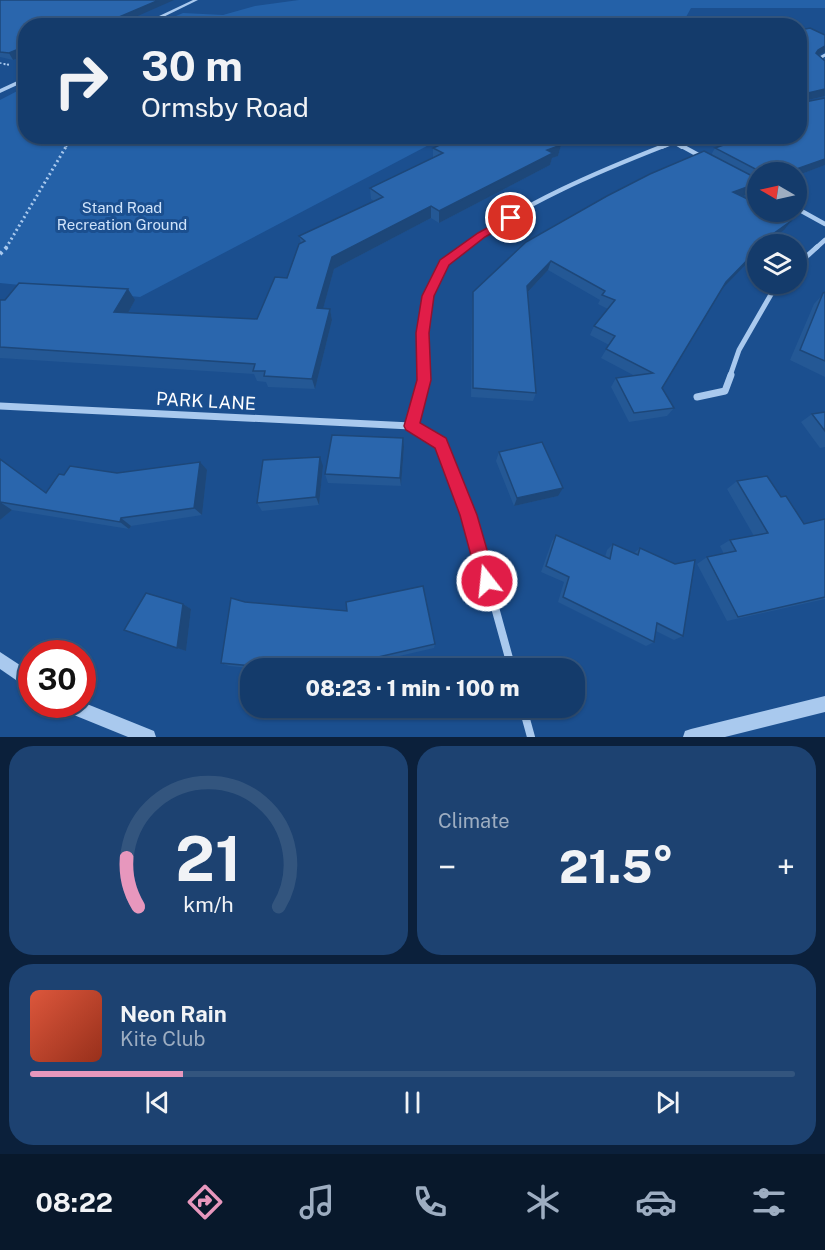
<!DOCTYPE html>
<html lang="en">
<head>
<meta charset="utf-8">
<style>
  :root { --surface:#143b6b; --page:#1d4271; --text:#f1f3f6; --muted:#9dadc1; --line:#33557e; --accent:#e797bd }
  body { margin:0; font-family:"Public Sans",sans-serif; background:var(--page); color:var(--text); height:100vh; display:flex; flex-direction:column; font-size:22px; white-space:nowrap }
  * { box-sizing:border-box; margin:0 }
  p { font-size:20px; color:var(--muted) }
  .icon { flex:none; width:33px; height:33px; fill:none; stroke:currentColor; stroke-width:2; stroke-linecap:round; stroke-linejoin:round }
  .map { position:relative; height:737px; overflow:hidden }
  .details { display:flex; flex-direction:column; gap:9px; padding:9px; background:#0b203b; flex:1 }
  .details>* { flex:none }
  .banner { position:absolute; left:18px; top:18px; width:789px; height:126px; border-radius:24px; box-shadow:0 2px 4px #0004,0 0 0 2px var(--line); background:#143b6b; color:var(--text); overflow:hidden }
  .needle { width:39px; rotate:279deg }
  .fabs { position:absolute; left:747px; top:162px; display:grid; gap:12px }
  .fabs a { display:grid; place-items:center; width:60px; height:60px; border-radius:50%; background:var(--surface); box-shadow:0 2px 4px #0004,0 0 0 2px var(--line); font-size:30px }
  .speed { position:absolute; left:18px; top:640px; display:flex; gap:12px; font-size:30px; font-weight:700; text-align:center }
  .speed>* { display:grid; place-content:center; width:78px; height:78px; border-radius:50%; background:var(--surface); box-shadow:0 2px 4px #0004,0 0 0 2px var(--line); line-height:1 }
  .speed .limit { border:9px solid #d22; background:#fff; color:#111 }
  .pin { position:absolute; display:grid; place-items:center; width:51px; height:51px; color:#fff; margin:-26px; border:3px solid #fff; border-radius:50%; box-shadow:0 2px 6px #0007 }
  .me { position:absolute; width:66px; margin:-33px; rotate:344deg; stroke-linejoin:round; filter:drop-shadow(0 0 4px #0008) }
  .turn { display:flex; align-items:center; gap:21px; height:126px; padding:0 24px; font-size:27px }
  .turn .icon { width:78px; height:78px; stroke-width:2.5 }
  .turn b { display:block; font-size:42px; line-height:51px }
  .big { font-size:45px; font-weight:800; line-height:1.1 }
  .details .tile { flex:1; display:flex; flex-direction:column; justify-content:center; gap:9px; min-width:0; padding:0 21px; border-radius:24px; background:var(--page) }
  .details .dial { align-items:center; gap:0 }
  .dial svg { height:156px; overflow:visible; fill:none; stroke:var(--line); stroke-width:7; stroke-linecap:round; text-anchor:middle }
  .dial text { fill:var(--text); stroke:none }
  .song { display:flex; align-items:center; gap:18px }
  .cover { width:72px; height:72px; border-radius:9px; background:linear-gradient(135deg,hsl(10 70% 55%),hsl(10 70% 35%)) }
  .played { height:6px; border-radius:3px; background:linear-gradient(90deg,var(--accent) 20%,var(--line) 20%) }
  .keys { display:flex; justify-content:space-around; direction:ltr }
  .heat { display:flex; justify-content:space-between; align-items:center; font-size:33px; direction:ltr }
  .details .tiles { flex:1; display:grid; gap:9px; grid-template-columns:1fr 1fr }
  .tile:last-child { grid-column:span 2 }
  .trip { position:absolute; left:240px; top:658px; width:345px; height:60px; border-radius:24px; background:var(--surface); box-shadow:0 2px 4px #0004,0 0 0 2px var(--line); font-weight:800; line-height:60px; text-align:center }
  .tabs { display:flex; height:96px; justify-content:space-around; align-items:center; background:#08182b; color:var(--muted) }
  .tabs .icon { width:42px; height:42px }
  .tabs .current { color:var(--accent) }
  .tabs b { font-size:27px; color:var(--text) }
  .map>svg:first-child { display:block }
  .green { fill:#2461a8 }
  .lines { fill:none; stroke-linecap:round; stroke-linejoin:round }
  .path-far3 { stroke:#a9c9ee; stroke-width:1.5; stroke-dasharray:1.5 2; stroke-linecap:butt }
  .path-far2 { stroke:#a9c9ee; stroke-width:2; stroke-dasharray:1.5 2; stroke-linecap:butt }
  .path-far1 { stroke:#a9c9ee; stroke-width:3; stroke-dasharray:2 3; stroke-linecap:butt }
  .path { stroke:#a9c9ee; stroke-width:4; stroke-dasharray:3 4; stroke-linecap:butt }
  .minor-far5 { stroke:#a9c9ee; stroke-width:3 }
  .minor-far4 { stroke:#a9c9ee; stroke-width:4 }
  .minor-far3 { stroke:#a9c9ee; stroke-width:4.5 }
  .minor-far2 { stroke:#a9c9ee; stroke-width:5 }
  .minor-far1 { stroke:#a9c9ee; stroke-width:7 }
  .minor { stroke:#a9c9ee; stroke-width:8 }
  .tertiary { fill:#a9c9ee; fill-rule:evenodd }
  .wall { fill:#245895 }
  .shaded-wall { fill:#1d4779 }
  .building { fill:#2a66ad; stroke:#1d4779; stroke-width:1.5 }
  .route { fill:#e11d48; stroke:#92132f; stroke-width:1.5 }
  .labels { text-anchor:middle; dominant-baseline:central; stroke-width:6; stroke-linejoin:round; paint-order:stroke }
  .far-park-label { font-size:15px; fill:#cfe3fa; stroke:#1b4f8f }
  .street-label { font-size:18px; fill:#fff; stroke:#1b4f8f }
</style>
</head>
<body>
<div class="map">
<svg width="825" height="737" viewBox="0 0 825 737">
  <rect width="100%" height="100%" fill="#1b4f8f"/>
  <g class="green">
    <path d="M299 0H825V8H691L681 26 155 25 183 13 223 15 255 6Z"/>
    <path d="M25 87 26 136 444 137 140 297 0 283V100Z"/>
  </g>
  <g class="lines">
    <path class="path-far3" d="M0 63 10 65"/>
    <g class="path-far2">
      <path d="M4 64 10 65"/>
      <path d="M66 147 72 136"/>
    </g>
    <path class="path-far1" d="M6 248 67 145"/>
    <path class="path" d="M0 254 7 247"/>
    <path class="minor-far5" d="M822 65 816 60 825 55"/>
    <g class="minor-far4">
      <path d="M820 64 825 68"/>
      <path d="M674 142 682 147"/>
      <path d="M662 147 690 136"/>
    </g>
    <g class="minor-far3">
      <path d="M680 145 702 157"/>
      <path d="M796 208 825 224"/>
      <path d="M463 248C523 203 597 172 666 145"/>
      <path d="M816 248 825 240"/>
    </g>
    <g class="minor-far2">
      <path d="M796 266 817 247"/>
      <path d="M424 376C422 338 420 296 444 264 448 257 459 252 465 247"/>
      <path d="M730 376 739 350 777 284"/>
    </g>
    <g class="minor-far1">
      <path d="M424 375 411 426 441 443 475 536"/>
      <path d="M697 397 725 391 731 375"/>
      <path d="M0 406 411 426"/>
    </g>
    <g class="minor">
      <path d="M475 535 512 669"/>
      <path d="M523 708 531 737"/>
    </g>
    <g class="tertiary">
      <path d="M193 0H198L145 26H138Z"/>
      <path d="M26 77V81L0 93V89Z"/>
      <path d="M0 652 32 673V691L0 669Z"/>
      <path d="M825 696V712L725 737H683L685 731 691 729Z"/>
      <path d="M82 702 154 731 156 737H128L64 711 62 705H82Z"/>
    </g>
  </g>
  <g class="wall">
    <path d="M0 0 26 26V55L13 60 0 57Z"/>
    <path d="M800 30 825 52 818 55 823 59 825 57V96L803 101 825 165 796 176V172H758V189L756 191 742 197 784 230 758 244 722 289 662 388 674 408 667 416 629 422 611 387 616 378 635 376 601 358 609 345 590 335 594 326 608 309 598 304 600 300 548 270 528 292 536 393 533 401 471 397 472 301 473 292 711 155 715 148 800 136Z"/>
    <path d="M561 145 558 156 552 158 550 165 439 223 431 218 334 269 323 309H330L332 320 315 389 268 387 266 382 257 381 254 374 0 358V300H135L128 313 257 319 287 278 301 243 299 236 374 201 371 199 370 188 433 158V148Z"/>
    <path d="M825 292V377L790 360 814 304Z"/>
    <path d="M825 412V447L820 448 801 422 812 414Z"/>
    <path d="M403 438 404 447 401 486 328 483 325 474Z"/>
    <path d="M499 452 558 496 514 506 496 461Z"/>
    <path d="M0 459 47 493 64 475 207 470 202 515 131 526 129 529 12 510 0 520Z"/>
    <path d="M323 466 319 505 262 511 257 503Z"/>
    <path d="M737 481 781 497 804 524 825 519V599L727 621 697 564 707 557 724 554 720 546 730 540 754 536 727 489Z"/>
    <path d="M556 535 605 557 607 550 613 544 634 553 640 548 683 636 674 640 656 631 654 642 646 646 558 602 564 582 541 572 552 541Z"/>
    <path d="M245 602 435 644 434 648 343 669H258L229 666 221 663Z"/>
    <path d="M183 604 191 609 186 651 124 630Z"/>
  </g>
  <g class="shaded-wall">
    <path d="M159 0H174L115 26H98Z"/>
    <path d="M26 46V55L13 60 9 53Z"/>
    <path d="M825 46V52L814 57 818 50Z"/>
    <path d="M825 89V96L800 102 804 94Z"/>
    <path d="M561 145 558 156 552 158 550 165 439 223V211L547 150Z"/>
    <path d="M825 158V165L796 176V172H788Z"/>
    <path d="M758 183V189L756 191 728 202 733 192Z"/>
    <path d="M431 206V218L334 269 320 320 317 308 332 257Z"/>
    <path d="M791 221 784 230 765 244H762L770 236Z"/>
    <path d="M758 249V252L720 291 726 282Z"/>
    <path d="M551 261 548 270 525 295 527 286Z"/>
    <path d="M128 289 135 300 122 324 114 312Z"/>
    <path d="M330 309 332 320 315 389 312 379Z"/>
    <path d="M403 438 404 447 401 486 400 478Z"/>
    <path d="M320 457 323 466 319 505 316 497Z"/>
    <path d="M200 462 207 470 202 515 194 508Z"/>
    <path d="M563 488 558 496 514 506 517 498Z"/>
    <path d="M0 502 12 510 0 520Z"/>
    <path d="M121 518 131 526 129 529 120 522Z"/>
    <path d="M183 604 191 609 186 651 177 648Z"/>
  </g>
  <g class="building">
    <path d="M0 0H159L98 26H26V46L9 53 0 52Z"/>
    <path d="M810 28 825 35V46L818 50 816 53 825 61V89L804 94 801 99 805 102 825 98V159L788 172H761L715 148 749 136H800V30Z"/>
    <path d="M460 136H546L561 145 547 150 553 153 439 211 431 206 332 257 317 308 330 309 312 379 264 376 265 371H253L255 364 0 347V300H5L19 283 128 289 114 312 257 319 275 277 287 278 299 244 305 241 299 236 383 197 370 188 443 153 433 148Z"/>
    <path d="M704 151 758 179V183L733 192 758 204V212H772L791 221 770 236 762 244H758V249L726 282 662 388 674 408 634 413 616 378 653 373 606 349 615 336 594 326 615 300 602 295 605 291 551 261 527 286 536 393 473 388V292L526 242 607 196 650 174Z"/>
    <path d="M825 292V361L800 350 823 293Z"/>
    <path d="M825 412V431L812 414Z"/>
    <path d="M332 435 403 438 400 478 325 474Z"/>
    <path d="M542 442 563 488 517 498 499 452Z"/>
    <path d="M320 457 316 497 257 503 263 460Z"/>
    <path d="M0 459 46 493 59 474 64 475 70 466 117 473 200 462 194 508 121 518 120 522 0 502Z"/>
    <path d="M767 476 781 497 786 496 804 524 825 519V597L738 617 707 557 736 551 730 540 768 533 737 481Z"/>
    <path d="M556 535 610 559 613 544 638 555 640 548 675 564 695 560 683 636 657 623 654 642 563 597 569 577 546 566Z"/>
    <path d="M423 586 435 644 326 669H284L221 663 231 598 245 602 347 611 346 602Z"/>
    <path d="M146 593 183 604 177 648 124 630Z"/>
  </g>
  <path class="route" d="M511 215 517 218 515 220 485 237 449 265 434 296 429 333 431 380 420 423 446 438 448 443 477 515 496 581 494 588 487 590 481 588 478 581 460 515 435 448 406 430 404 426 417 380 416 333 422 296 440 260 478 233Z"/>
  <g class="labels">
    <g class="far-park-label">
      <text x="122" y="207">Stand Road<tspan x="122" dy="17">Recreation Ground</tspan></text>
    </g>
    <g class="street-label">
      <text transform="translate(206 401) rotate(3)">PARK LANE</text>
    </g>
  </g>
</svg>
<div class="fabs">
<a><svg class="needle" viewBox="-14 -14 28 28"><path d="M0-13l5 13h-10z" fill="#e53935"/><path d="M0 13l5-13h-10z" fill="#9dadc1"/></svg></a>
<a><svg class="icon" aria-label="layers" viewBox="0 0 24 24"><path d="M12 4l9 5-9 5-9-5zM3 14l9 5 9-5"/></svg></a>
</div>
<div class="speed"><div class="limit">30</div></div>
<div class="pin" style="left:511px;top:218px;background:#d93025"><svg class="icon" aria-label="arrive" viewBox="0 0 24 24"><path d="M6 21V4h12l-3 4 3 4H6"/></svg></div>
<svg class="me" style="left:487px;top:581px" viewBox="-20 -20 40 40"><circle r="17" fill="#e11d48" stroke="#fff" stroke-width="3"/><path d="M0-11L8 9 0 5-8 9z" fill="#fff"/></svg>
<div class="trip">08:23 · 1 min · 100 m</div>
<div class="banner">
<div class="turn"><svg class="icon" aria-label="right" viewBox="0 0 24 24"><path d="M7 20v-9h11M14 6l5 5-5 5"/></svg><div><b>30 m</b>Ormsby Road</div></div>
</div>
</div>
<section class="details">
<div class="tiles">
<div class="tile dial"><svg viewBox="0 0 100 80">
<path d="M14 69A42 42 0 1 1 86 69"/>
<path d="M14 69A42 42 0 0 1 8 44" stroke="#e797bd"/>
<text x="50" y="56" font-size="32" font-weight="700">21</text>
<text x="50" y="72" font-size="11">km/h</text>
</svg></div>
<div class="tile"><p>Climate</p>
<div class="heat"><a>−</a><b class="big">21.5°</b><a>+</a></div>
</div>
<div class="tile">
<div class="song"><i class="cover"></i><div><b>Neon Rain</b><p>Kite Club</p></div></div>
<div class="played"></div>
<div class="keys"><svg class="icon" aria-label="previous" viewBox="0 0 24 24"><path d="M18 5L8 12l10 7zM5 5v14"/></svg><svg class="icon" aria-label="pause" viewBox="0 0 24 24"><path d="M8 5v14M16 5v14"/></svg><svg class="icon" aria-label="next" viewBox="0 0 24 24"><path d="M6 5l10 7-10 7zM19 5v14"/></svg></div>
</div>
</div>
</section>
<nav class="tabs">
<b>08:22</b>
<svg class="icon current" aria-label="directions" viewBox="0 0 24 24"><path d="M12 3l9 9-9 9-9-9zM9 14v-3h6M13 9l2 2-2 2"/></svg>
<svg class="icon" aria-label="music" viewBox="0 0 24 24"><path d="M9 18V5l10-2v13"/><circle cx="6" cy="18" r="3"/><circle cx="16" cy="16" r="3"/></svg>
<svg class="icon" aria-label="phone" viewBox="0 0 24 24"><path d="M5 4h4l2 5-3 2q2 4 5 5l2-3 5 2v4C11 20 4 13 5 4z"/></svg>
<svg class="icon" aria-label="climate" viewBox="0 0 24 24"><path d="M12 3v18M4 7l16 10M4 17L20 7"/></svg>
<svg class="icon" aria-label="car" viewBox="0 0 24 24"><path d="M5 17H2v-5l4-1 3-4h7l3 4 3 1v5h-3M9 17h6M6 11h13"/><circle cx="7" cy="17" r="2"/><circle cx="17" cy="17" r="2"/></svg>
<svg class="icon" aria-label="filters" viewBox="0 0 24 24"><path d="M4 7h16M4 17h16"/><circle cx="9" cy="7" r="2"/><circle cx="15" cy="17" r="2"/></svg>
</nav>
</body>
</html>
